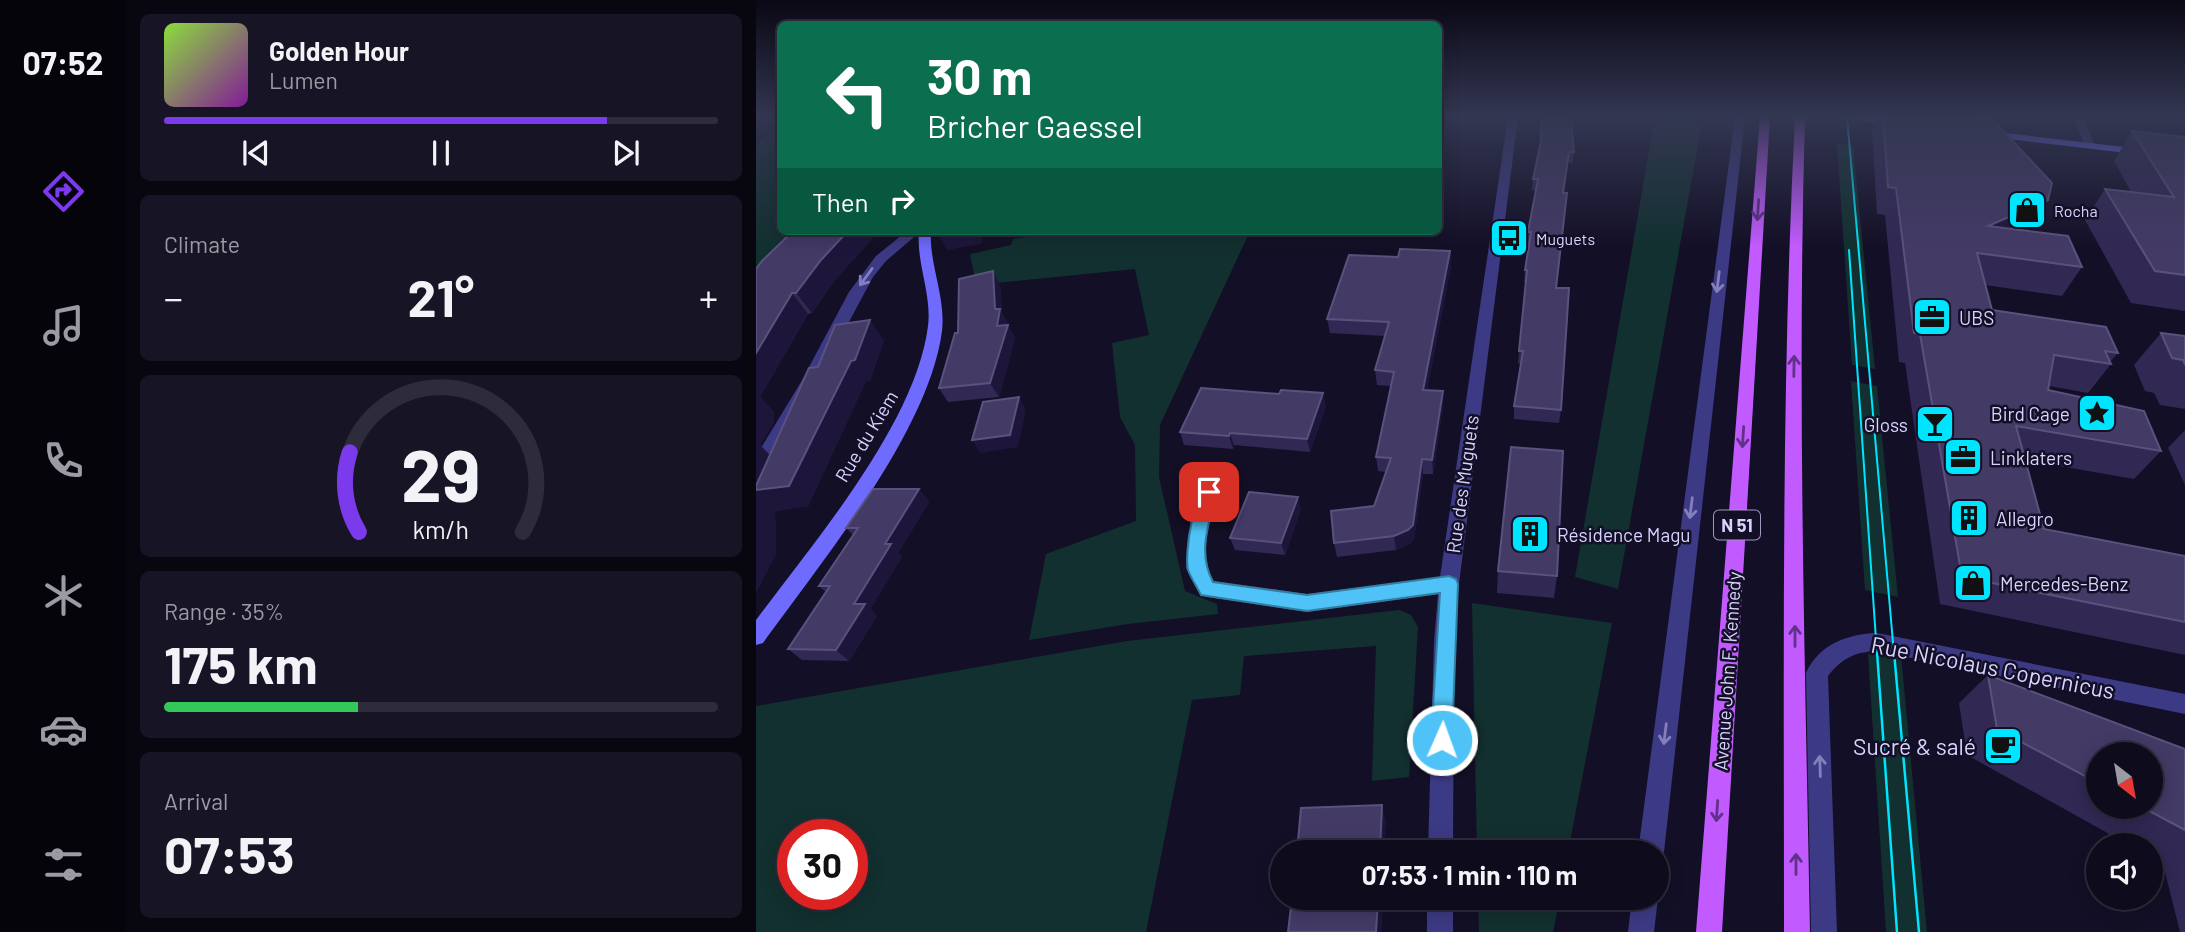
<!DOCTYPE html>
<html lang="en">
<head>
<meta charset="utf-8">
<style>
  :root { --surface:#0e0b1c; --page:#171425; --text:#f1f3f6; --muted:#9b9ba3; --line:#2e2b3b; --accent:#7c3aed }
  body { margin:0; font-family:Barlow,sans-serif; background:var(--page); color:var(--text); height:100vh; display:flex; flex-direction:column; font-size:26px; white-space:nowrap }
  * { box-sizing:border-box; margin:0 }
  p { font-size:23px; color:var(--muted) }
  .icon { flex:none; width:38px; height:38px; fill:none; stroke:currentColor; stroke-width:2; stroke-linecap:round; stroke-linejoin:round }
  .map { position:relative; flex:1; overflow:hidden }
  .details { display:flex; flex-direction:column; gap:14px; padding:14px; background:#08060f; width:630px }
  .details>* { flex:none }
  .guide { position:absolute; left:21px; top:21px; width:665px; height:214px; border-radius:10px; box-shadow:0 4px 18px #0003,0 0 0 2px var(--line); background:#0b6e4f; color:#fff; overflow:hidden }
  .needle { width:46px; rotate:149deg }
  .controls { position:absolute; left:1330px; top:742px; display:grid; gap:14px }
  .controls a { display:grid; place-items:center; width:77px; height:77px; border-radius:50%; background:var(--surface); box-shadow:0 4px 18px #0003,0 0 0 2px var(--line); font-size:35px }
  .speed { position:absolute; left:21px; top:819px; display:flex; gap:14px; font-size:35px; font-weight:700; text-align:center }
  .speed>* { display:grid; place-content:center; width:91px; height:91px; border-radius:50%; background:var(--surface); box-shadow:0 4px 18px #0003,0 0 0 2px var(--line); line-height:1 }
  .speed .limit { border:10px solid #d22; background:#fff; color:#111 }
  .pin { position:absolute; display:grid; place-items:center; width:60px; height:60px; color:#fff; margin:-30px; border-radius:14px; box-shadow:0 4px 10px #0006 }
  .me { position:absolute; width:77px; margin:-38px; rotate:2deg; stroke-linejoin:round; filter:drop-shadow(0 0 5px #0008) }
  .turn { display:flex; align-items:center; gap:24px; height:147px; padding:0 35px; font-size:32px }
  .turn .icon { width:91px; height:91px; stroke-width:2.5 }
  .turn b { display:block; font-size:49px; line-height:60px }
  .then { display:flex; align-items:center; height:66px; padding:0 35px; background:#0003; gap:14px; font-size:26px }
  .big { font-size:52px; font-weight:700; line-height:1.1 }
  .details .card { flex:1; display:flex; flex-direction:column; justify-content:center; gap:10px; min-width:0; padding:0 24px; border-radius:10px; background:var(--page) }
  .details .dial { align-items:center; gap:0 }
  .dial svg { height:182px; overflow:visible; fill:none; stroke:var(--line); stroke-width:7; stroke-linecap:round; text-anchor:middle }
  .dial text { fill:var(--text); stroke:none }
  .song { display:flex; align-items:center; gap:21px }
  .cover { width:84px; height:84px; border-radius:10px; background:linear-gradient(135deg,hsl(90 70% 55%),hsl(290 70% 35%)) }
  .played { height:7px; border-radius:4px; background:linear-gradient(90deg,var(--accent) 80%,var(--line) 80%) }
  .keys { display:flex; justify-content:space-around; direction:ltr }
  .heat { display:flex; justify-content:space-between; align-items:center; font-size:38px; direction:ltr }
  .charge { height:10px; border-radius:5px; background:linear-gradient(90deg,#34c759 35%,var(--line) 0) }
  .trip { position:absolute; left:514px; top:840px; width:399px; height:70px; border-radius:35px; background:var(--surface); box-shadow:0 4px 18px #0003,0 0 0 2px var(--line); font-weight:700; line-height:70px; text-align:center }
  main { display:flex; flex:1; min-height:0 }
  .menu { display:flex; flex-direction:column; width:126px; justify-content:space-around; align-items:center; background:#06040b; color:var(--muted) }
  .menu .icon { width:49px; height:49px }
  .menu .active { color:var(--accent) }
  .menu b { font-size:32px; color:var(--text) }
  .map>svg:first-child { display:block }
  .green { fill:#12302f; fill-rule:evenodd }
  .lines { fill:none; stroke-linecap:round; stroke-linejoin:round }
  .lane { fill:#3d3a85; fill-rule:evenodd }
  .street { fill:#3d3a85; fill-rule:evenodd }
  .secondary { fill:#6f6bff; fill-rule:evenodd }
  .primary { fill:#c25bff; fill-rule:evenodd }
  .tram-far1 { stroke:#00e5ff; stroke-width:2 }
  .tram { stroke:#00e5ff; stroke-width:2.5 }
  .wall { fill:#312854; fill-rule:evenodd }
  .shaded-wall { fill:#1d163a }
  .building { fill:#433a66; stroke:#5a527e; stroke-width:2 }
  .oneway { stroke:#623188 }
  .oneway2 { stroke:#837fbc }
  .route { fill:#4fc3f7; stroke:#337fa1; stroke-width:2 }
  .labels { text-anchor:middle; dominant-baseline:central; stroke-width:5; stroke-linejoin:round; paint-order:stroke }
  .far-poi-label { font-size:16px; fill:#d9d4ff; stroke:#130f26; text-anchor:start }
  .shield { fill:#130f26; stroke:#9e99be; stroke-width:2 }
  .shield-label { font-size:18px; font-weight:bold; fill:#d9d4ff }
  .poi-label { font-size:19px; fill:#d9d4ff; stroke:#130f26; text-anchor:start }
  .street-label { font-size:19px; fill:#d9d4ff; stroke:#130f26 }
  .near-street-label { font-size:23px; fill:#d9d4ff; stroke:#130f26 }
  .near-poi-label { font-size:23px; fill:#d9d4ff; stroke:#130f26; text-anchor:end }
</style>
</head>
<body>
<main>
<nav class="menu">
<b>07:52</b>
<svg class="icon active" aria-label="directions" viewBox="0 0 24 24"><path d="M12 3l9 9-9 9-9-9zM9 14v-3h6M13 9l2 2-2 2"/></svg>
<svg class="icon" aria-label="music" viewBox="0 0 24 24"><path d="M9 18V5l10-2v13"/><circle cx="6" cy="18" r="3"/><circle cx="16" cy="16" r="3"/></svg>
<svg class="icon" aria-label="phone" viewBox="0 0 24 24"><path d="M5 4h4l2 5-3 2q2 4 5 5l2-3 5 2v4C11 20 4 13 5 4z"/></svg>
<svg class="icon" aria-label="climate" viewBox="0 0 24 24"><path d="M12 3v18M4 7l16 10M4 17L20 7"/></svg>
<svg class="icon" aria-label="car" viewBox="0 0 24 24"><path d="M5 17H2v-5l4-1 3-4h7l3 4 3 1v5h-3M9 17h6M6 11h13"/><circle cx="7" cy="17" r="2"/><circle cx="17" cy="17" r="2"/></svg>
<svg class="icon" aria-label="filters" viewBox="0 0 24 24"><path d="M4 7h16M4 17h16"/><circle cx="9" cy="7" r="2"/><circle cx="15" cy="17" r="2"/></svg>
</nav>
<section class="details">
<div class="card">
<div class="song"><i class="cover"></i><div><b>Golden Hour</b><p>Lumen</p></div></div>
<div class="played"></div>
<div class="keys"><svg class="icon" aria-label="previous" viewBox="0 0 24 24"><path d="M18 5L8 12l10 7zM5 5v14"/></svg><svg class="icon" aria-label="pause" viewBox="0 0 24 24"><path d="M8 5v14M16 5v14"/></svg><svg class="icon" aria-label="next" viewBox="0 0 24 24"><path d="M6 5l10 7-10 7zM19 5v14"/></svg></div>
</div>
<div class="card"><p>Climate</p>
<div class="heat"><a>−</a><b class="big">21°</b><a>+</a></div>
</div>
<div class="card dial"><svg viewBox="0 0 100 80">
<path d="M14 69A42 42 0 1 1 86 69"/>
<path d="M14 69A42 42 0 0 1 10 34" stroke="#7c3aed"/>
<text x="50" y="56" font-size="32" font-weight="700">29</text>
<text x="50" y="72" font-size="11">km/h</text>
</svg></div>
<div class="card"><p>Range · 35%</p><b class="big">175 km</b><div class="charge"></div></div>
<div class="card"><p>Arrival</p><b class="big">07:53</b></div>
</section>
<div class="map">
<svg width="1429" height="932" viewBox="0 0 1429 932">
  <rect width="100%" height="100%" fill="#130f26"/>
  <g class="green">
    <path d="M899 117H947L862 589 819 577Z"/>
    <path d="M24 129V231H48L0 281V143Z"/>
    <path d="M1081 144 1097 146 1119 369 1096 365Z"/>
    <path d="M315 231H494L404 425 403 477 429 591 461 604 462 614 372 624 273 640 290 554 380 521 379 445 364 417 356 343 393 335 379 269 220 285 214 254 255 245 257 239Z"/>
    <path d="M1095 381 1121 386 1142 597 1109 590Z"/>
    <path d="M716 603 856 623 812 852H721Z"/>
    <path d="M643 610 655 615 662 627 653 777 616 781 620 646 488 656 484 695 436 700 390 932H0V706L371 641ZM37 835H96V894H37Z"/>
    <path d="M1127 651 1145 655 1171 932H1130L1112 654Z"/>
    <path d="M722 898H804L797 932H723Z"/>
  </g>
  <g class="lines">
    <path class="lane" d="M1317 117H1327L1339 146 1338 148 1329 146Z"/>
    <g class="street">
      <path d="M752 117H762L703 584 698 641 697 852H672L678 641 682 594 551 612 452 597 445 595 430 568 432 535 444 492 447 487H459L462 492C454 522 442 553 458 581L551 594 684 577Z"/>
      <path d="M979 117H989L908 852 901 862V852H882Z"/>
      <path d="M151 231H165L130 261 117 277 54 395 6 476 0 478V456L45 382 93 292 120 256Z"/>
      <path d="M1121 633 1429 694V714L1121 651C1099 652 1086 658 1072 676L1081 932H1055L1050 673C1063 644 1092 634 1121 633Z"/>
      <path d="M901 896 902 898 898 932H872L876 898Z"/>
      <rect x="671" y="898" width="26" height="34"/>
    </g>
    <g class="secondary">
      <path d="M1084 117H1118L1150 124 1145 127Z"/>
      <path d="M1232 131 1429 154V160L1228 136 1227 134Z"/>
      <path d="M163 231H175C173 265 190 297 186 331 173 431 66 561 7 643L0 645V620C58 542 160 423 172 326 176 294 160 263 163 231Z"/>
    </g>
    <g class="primary">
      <path d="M1004 117H1014L966 932H940Z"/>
      <path d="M1039 117H1049C1041 389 1049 661 1054 932H1028C1028 660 1025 389 1039 117Z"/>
    </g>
    <g class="tram-far1">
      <path d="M1091 117 1138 654"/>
      <path d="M1093 250 1121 654"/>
    </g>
    <g class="tram">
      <path d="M1121 652 1141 932"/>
      <path d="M1138 652 1163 932"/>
    </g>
  </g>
  <g class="wall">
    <path d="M784 117H815L818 152 817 163H811L808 193 800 288 805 410 803 423 758 419V406L765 364 762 363 770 282H768L769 270 773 245 771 244 772 232 780 191 776 190 777 179 785 145Z"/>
    <path d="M1122 117H1220L1292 200 1276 228 1269 231 1326 267 1306 296 1229 285 1236 310 1362 353 1354 362 1355 364 1332 393 1293 386 1292 390 1405 451 1378 479 1269 460 1288 529 1429 556V655L1184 604 1149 363 1143 362 1129 215 1121 214 1116 132Z"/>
    <path d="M1376 131 1429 137V311L1375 303 1329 220 1349 189 1375 192 1358 161Z"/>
    <path d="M123 231 79 280 56 313 52 314 4 397 18 412V422L4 445 14 455 62 367 128 340 114 381H110L52 506 19 511 20 554 0 592V269Z"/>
    <path d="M694 251 695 266 671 390 687 406 677 474H667L658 539 653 544 640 550 581 557 578 543 618 506 630 472 622 471 620 457 635 386 621 385 619 370 629 336 574 333 571 319 642 257Z"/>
    <path d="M244 285 246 313 251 322V325H252L259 338 243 397 192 402 183 388Z"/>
    <path d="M1405 333 1429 336V409L1404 405 1398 393 1389 391 1378 365Z"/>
    <path d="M570 406 554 452 478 445 477 449 428 445 424 432Z"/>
    <path d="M1429 430V485L1412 448Z"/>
    <path d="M163 489 173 502 142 553 146 557 114 609 121 616 93 661 46 660 32 649 70 592 63 586 97 535 90 528Z"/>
    <path d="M545 509 529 555 479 550 474 538Z"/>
    <path d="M742 571 801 576 798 598 741 593Z"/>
    <path d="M1232 675 1429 749V932H1424L1407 864 1395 857V845H1373L1211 755 1203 703ZM1342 754 1395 807H1342Z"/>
  </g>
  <g class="shaded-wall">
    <path d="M1292 200 1276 228 1217 254 1232 226Z"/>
    <path d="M92 231H123L79 280 56 313 40 293 65 260Z"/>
    <path d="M180 231H229L225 244 191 250Z"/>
    <path d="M694 251 695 266 668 405 667 390Z"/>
    <path d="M237 271 244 285 246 313 251 322 249 333 252 325 259 338 243 397 234 383 241 326Z"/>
    <path d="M36 293 52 314 4 397 18 412V422L4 445 19 460 114 320 128 340 114 381H110L52 506 19 511 20 554 0 592V353Z"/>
    <path d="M687 391V406L677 474 676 460Z"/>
    <path d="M567 393 570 406 554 452 551 439Z"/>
    <path d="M263 397 270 410 262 447 224 453 216 440Z"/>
    <path d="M474 433 478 445 477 449 473 436Z"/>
    <path d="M666 459 667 474 658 539 653 544 640 550 638 536Z"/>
    <path d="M163 489 173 502 142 553 146 557 114 609 121 616 93 661 80 650 98 604 129 544Z"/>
    <path d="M542 497 545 509 529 555 525 543Z"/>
    <path d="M626 805 630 822 628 852H624Z"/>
    <path d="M622 898H627L626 932H620Z"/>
  </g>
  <g class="building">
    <path d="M785 117H815L818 152H813L807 193H811L800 288H813L805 410 758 406 767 351H763L771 270H769L775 232H772L782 179H777L785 141Z"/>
    <path d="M1127 117H1220L1237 120 1296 183 1292 200 1232 226 1312 236 1326 267 1221 253 1236 310 1350 327 1362 353 1349 351 1355 364 1298 355 1292 390 1388 411 1405 451 1260 426 1288 529 1429 556V622L1206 577 1164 334 1158 333 1140 188 1132 187Z"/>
    <path d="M1376 131 1429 137V275L1399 271 1349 189 1418 197Z"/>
    <path d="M37 231H92L65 260 40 293H36L0 353V269L6 261Z"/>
    <path d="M644 249 694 251 667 390 687 391 676 460 666 459 657 525 652 530 638 536 578 543 575 511 618 506 635 458 620 457 638 372 619 370 633 322 571 319 593 255 642 257Z"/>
    <path d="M237 271 239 309H244L241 326 252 325 234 383 183 388 199 333H202L203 279Z"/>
    <path d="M114 320 99 360 95 361 33 486 0 490V486L53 368 62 367 79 325Z"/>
    <path d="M1405 333 1429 336V365L1427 360 1416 358Z"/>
    <path d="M445 388 523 394 525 390 567 393 551 439 474 433 473 436 424 432Z"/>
    <path d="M263 397 254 435 216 440 227 402Z"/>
    <path d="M755 447 807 451 801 576 742 571Z"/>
    <path d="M117 489H163L129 544H135L98 604H109L80 650 32 649 74 586H63L102 528H90Z"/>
    <path d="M493 492 542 497 525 543 474 538Z"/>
    <path d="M1232 675 1429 749V830L1386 807H1395V754H1342V783L1241 729Z"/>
    <path d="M626 805 624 852H541L545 808Z"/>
    <path d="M536 898H622L620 932H532Z"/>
  </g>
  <defs><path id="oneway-shaft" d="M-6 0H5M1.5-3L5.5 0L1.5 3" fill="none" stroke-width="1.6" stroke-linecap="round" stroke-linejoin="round" transform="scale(1.75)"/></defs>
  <g class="oneway">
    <use href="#oneway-shaft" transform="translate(1002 210) rotate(94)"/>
    <use href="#oneway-shaft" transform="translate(1038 366) rotate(-89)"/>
    <use href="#oneway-shaft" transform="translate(987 437) rotate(94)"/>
    <use href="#oneway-shaft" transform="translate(1039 636) rotate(-90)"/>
    <use href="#oneway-shaft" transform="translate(961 811) rotate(94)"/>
    <use href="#oneway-shaft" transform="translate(1040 864) rotate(-90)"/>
  </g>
  <g class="oneway2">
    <use href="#oneway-shaft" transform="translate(110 277) rotate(126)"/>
    <use href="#oneway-shaft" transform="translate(962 282) rotate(97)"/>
    <use href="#oneway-shaft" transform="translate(935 508) rotate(97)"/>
    <use href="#oneway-shaft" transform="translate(909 734) rotate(97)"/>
    <use href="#oneway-shaft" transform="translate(1064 766) rotate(-92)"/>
  </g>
  <linearGradient id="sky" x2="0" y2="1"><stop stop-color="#0a0815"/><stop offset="0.47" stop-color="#333752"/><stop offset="1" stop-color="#333752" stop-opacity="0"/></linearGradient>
  <rect width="1429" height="248" fill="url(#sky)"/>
  <path class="route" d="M453 486 461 492C453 522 441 553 457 582L551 595 693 576 700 579 702 584 696 740 693 747 686 750 678 747 675 740 684 593 551 611 445 595C441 587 435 578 432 570 428 554 438 490 453 486Z"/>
  <defs>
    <g id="shop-square" transform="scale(2.0125)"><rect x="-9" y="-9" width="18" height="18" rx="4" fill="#00e5ff" stroke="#130f26"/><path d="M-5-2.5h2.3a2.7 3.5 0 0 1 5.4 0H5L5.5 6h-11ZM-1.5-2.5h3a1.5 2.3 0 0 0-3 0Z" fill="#111"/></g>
    <g id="bus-square" transform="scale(2.0125)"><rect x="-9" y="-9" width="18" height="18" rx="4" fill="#00e5ff" stroke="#130f26"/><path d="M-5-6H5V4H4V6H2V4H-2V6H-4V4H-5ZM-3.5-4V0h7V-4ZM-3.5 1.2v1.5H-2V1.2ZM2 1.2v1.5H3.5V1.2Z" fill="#111"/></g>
    <g id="office-square" transform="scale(2.0125)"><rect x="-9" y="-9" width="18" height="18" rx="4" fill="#00e5ff" stroke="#130f26"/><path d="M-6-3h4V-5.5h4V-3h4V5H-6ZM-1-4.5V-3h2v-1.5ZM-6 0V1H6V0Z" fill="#111"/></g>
    <g id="sight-square" transform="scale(2.0125)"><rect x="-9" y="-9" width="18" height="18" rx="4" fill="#00e5ff" stroke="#130f26"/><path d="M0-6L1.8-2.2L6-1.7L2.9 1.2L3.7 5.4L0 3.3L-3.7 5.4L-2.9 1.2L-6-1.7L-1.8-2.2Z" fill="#111"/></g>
    <g id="bar-square" transform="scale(2.0125)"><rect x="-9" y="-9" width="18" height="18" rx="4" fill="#00e5ff" stroke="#130f26"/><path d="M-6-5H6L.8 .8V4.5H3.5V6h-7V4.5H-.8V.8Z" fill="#111"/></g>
    <g id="building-square" transform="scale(2.0125)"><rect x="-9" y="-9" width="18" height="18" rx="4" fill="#00e5ff" stroke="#130f26"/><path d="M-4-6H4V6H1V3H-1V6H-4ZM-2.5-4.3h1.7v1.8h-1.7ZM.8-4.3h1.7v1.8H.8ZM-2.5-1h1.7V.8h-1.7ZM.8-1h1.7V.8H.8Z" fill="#111"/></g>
    <g id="cafe-square" transform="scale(2.0125)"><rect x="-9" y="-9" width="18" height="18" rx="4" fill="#00e5ff" stroke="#130f26"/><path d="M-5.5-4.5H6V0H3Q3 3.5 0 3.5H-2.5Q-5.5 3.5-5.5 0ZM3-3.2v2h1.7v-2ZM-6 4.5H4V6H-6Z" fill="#111"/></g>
  </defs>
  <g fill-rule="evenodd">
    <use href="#shop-square" x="1271" y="210"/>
    <use href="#bus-square" x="753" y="238"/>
    <use href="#office-square" x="1176" y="317"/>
    <use href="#sight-square" x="1341" y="413"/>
    <use href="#bar-square" x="1179" y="424"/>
    <use href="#office-square" x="1207" y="457"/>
    <use href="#building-square" x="1213" y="518"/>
    <use href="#building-square" x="774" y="534"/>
    <use href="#shop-square" x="1217" y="583"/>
    <use href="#cafe-square" x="1247" y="746"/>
  </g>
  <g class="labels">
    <g class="far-poi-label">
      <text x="1298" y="210">Rocha</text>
      <text x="780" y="238">Muguets</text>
    </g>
    <rect class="shield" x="958" y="510.5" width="46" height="29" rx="5"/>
    <g class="shield-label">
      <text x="981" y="525">N 51</text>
    </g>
    <g class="poi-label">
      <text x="1203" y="317">UBS</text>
      <text x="1314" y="413" text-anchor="end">Bird Cage</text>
      <text x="1152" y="424" text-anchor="end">Gloss</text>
      <text x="1234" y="457">Linklaters</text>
      <text x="1240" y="518">Allegro</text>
      <text x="801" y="534">Résidence Magu</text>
      <text x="1244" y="583">Mercedes-Benz</text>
    </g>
    <g class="street-label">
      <text transform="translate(110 436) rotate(-59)">Rue du Kiem</text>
      <text transform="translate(706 484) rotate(-82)">Rue des Muguets</text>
      <text transform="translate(971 671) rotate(-86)">Avenue John F. Kennedy</text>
    </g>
    <g class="near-street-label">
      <text transform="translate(1237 667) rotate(11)">Rue Nicolaus Copernicus</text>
    </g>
    <g class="near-poi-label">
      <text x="1220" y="746">Sucré &amp; salé</text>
    </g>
  </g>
</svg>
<div class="controls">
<a><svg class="needle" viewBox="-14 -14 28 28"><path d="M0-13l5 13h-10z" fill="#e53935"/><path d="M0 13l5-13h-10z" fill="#9b9ba3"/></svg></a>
<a><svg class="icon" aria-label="sound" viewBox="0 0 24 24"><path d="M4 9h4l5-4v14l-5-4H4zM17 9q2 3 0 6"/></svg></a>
</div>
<div class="speed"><div class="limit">30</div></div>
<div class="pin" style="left:453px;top:492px;background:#d93025"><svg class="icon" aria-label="arrive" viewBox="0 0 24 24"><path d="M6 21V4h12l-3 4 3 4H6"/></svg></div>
<svg class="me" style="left:686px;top:740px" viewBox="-20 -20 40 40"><circle r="17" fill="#4fc3f7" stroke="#fff" stroke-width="3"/><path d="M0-11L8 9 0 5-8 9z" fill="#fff"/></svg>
<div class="trip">07:53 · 1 min · 110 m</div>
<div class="guide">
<div class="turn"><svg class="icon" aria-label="left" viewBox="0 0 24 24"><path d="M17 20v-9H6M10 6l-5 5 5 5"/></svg><div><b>30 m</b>Bricher Gaessel</div></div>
<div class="then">Then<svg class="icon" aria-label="right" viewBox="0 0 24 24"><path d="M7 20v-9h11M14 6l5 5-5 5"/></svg></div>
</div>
</div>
</main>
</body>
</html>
